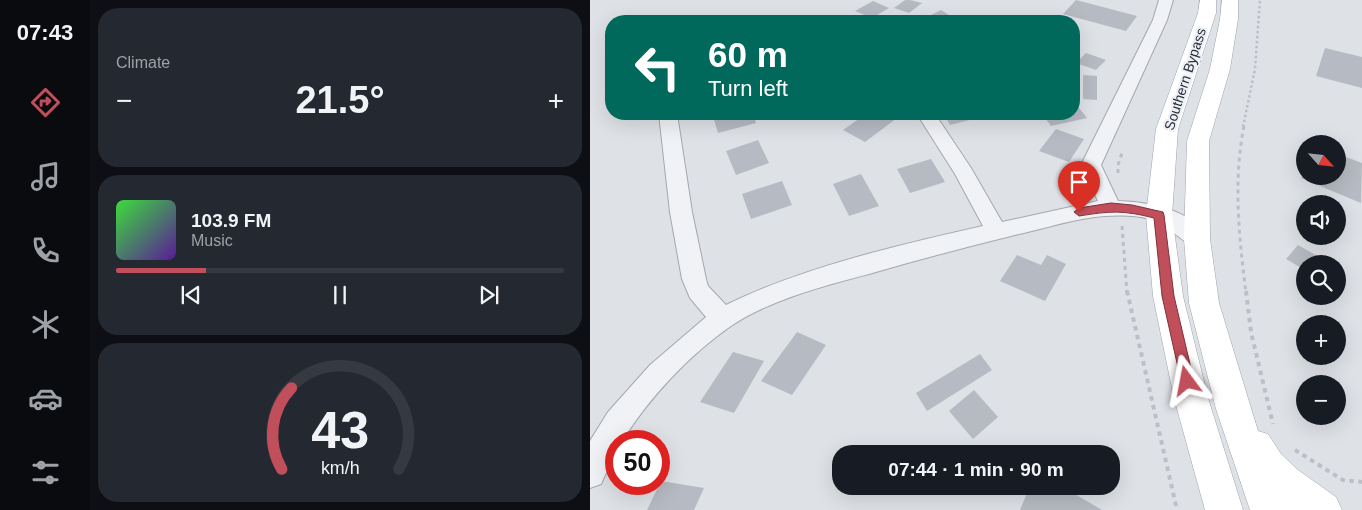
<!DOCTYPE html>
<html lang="en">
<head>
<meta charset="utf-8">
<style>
  :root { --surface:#171b24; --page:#242831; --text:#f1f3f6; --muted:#9ea1a6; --line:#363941; --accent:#c04e5b }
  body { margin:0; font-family:Helvetica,sans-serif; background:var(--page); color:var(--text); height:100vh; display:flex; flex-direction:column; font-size:19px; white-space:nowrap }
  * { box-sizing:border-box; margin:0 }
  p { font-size:16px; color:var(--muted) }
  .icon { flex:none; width:28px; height:28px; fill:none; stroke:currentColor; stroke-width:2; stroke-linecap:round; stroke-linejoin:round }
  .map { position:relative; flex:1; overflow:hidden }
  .details { display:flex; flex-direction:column; gap:8px; padding:8px; background:#0d0f14; width:500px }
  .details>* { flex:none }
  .hud { position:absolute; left:15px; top:15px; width:475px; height:105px; border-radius:20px; box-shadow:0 5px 20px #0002; background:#00695c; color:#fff; overflow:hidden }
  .needle { width:32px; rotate:117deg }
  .controls { position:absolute; left:706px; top:135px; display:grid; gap:10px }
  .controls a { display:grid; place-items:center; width:50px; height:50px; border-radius:50%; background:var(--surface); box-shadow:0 5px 20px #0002; font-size:25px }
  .speed { position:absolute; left:15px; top:430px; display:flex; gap:10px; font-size:25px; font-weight:700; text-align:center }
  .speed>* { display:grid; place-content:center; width:65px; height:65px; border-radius:50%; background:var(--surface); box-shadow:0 5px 20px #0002; line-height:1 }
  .speed .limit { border:8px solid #d22; background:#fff; color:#111 }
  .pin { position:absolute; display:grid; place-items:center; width:42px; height:42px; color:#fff; margin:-51px -21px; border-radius:50% 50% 50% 0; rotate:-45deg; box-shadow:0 0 5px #0007 }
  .pin .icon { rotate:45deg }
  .me { position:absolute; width:55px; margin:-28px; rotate:347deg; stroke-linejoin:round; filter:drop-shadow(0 0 4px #0008) }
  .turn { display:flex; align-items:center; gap:18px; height:105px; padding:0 20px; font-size:22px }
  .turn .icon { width:65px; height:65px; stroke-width:2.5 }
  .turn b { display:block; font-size:35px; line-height:42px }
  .big { font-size:38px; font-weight:700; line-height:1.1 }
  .details .widget { flex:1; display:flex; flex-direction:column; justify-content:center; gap:8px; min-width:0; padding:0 18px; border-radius:20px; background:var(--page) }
  .details .dial { align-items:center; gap:0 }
  .dial svg { height:130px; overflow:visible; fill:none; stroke:var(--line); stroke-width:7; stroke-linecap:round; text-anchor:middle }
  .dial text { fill:var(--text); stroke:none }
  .song { display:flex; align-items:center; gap:15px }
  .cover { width:60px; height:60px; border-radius:8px; background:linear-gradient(135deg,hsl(120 70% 55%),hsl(270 70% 35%)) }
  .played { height:5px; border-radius:2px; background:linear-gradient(90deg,var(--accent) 20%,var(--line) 20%) }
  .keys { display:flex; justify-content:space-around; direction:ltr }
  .heat { display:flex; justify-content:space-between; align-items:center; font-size:28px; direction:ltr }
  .trip { position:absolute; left:242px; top:445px; width:288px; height:50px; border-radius:20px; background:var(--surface); box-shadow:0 5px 20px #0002; font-weight:700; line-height:50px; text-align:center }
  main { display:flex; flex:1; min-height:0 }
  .menu { display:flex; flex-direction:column; width:90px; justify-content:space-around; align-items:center; background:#090b0e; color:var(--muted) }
  .menu .icon { width:35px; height:35px }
  .menu .on { color:var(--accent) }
  .menu b { font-size:22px; color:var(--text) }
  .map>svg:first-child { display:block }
  .building { fill:#b6bac2 }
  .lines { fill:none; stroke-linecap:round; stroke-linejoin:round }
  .minor-casing { stroke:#a4a8af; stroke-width:2 }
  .major-casing { stroke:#9ea5b0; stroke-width:1 }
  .path-far2 { stroke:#bcbfc5; stroke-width:2.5; stroke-dasharray:2.5 2.5; stroke-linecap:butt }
  .path-far1 { stroke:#bcbfc5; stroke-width:3; stroke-dasharray:4 4; stroke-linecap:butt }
  .path { stroke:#bcbfc5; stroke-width:4; stroke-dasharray:4.5 4.5; stroke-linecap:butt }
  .minor { fill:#f0f2f5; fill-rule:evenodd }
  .major { fill:#fff; fill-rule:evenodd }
  .route { fill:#c04e5b; stroke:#7d333b }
  .labels { text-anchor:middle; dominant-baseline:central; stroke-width:4.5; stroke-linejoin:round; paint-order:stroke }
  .street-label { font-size:14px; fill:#292f3b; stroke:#edf0f4 }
</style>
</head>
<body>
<main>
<nav class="menu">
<b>07:43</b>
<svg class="icon on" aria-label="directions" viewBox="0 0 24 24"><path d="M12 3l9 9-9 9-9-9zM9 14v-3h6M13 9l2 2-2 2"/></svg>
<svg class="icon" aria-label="music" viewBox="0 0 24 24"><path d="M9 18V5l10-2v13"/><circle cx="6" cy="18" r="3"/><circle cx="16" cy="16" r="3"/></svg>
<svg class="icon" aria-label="phone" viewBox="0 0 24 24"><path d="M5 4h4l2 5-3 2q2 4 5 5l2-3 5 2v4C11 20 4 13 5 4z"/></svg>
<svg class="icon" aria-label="climate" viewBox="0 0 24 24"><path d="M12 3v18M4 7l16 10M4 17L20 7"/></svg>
<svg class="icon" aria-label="car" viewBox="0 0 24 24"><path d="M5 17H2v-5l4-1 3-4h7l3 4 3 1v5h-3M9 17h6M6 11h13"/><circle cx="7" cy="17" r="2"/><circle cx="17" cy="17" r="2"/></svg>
<svg class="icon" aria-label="filters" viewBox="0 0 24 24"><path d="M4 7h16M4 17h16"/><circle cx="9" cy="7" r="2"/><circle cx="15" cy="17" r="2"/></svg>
</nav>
<section class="details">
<div class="widget"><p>Climate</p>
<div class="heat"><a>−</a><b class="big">21.5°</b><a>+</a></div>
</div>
<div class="widget">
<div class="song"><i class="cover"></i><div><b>103.9 FM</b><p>Music</p></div></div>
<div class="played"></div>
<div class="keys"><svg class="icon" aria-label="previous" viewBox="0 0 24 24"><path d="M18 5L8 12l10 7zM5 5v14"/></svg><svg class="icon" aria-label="pause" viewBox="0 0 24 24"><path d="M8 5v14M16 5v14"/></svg><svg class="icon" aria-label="next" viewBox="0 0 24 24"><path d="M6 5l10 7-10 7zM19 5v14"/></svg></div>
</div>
<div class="widget dial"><svg viewBox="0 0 100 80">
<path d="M14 69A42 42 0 1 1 86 69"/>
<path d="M14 69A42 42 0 0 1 20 19" stroke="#c04e5b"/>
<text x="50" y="56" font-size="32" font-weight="700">43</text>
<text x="50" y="72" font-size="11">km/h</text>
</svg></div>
</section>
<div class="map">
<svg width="772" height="510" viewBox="0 0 772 510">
  <rect width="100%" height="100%" fill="#dee1e6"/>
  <g class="building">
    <path d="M315 0H320L332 3 319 13 304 8Z"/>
    <path d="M486 0 547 16 536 31 473 14Z"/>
    <path d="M283 1 299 8 282 18 265 11Z"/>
    <path d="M351 10 364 18 357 21H337L333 19Z"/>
    <path d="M298 15 314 20 290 21Z"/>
    <path d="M735 48 772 57V88L726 76Z"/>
    <path d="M496 53 516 60 506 70 486 63Z"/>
    <path d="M493 75 507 76V100L493 99Z"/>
    <path d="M484 104H486L497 118 461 126 452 114H484Z"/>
    <path d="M131 114H163L166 123 128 133 123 116Z"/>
    <path d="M276 114H298L307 118 275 142 253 130Z"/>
    <path d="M354 114H403L360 125Z"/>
    <path d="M466 129 494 139 479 162 449 151Z"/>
    <path d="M168 140 179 163 146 175 136 151Z"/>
    <path d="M748 154 772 163 771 203 711 178 715 171V176H748Z"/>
    <path d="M341 159 355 182 320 193 307 169Z"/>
    <path d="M271 174 289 206 259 216 243 184Z"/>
    <path d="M192 181 202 205 161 219 152 194Z"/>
    <path d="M708 245 731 258 727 264H715V270L696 259Z"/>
    <path d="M427 255 451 265 457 255 476 264 455 301 410 281Z"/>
    <path d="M207 332 236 345 202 395 171 381Z"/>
    <path d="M143 352 174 361 144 413 110 402Z"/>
    <path d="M390 354 402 370 337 411 326 393Z"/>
    <path d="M384 390 408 417 383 439 359 411Z"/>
    <path d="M71 481 114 488 104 510H57Z"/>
    <path d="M440 486H471L512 510H430Z"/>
  </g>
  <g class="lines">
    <g class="minor-casing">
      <path id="minor" d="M569 0H583L577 20 511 165 528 201C559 202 602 209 618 239L615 245C596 251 582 226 563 220 548 215 530 215 514 216 485 218 454 229 425 235 376 247 327 260 279 274 234 286 179 300 141 326 99 355 59 398 32 441H26V451L11 484 0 488V441L18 412 60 365 116 317 100 298 92 279 80 212 69 114H87L102 212 116 279 118 286 136 305C213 267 309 245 393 226L365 174 327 114H345L381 168 412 222 508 201 491 165 563 20Z"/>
    </g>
    <g class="major-casing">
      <g id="major">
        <path d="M610 0H626V13L588 129 582 215 593 296 618 398 653 510H615L584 398 563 296 556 215 566 129 608 13Z"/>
        <path d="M632 0H648V19L640 69 619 141 620 239 629 303 668 431 678 434 691 454 708 470 746 497 752 510H660L626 409 599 303 594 239 597 141 620 69 630 19Z"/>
      </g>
    </g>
    <path class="path-far2" d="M653 127 665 69 670 0"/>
    <g class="path-far1">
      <path d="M654 126C643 180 649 238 656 293"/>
      <path d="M528 173V165L533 150"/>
      <path d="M532 226 537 293"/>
    </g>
    <g class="path">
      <path d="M537 291 587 510"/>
      <path d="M656 291 661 332 683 424"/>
      <path d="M705 450 753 480 772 482"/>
    </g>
    <use href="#minor" class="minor"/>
    <use href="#major" class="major"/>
  </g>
  <path class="route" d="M521 203 542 205 573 212 574 215 584 296 604 381 602 386 597 387 593 386 591 381 572 296 564 218C533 210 520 211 489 216L484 212 489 208Z"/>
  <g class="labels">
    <g class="street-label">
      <text transform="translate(595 79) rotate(-72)">Southern Bypass</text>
    </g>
  </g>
</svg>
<div class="controls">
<a><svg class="needle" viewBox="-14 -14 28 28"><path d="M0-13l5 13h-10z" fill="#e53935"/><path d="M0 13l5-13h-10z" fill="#9ea1a6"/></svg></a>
<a><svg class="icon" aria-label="sound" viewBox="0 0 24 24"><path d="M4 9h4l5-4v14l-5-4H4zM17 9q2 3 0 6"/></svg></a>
<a><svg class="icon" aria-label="search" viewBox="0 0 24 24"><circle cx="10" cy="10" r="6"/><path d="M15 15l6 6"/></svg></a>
<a>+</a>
<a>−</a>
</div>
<div class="speed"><div class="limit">50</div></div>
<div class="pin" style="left:489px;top:212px;background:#d93025"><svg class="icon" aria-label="arrive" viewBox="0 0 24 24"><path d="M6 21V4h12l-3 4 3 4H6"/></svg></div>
<svg class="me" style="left:597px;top:381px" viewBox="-20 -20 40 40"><path d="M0-17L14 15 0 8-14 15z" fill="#c04e5b" stroke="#fff" stroke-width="4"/></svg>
<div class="trip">07:44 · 1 min · 90 m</div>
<div class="hud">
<div class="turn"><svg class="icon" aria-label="left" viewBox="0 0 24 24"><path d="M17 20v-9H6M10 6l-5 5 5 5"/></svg><div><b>60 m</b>Turn left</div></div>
</div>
</div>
</main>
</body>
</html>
